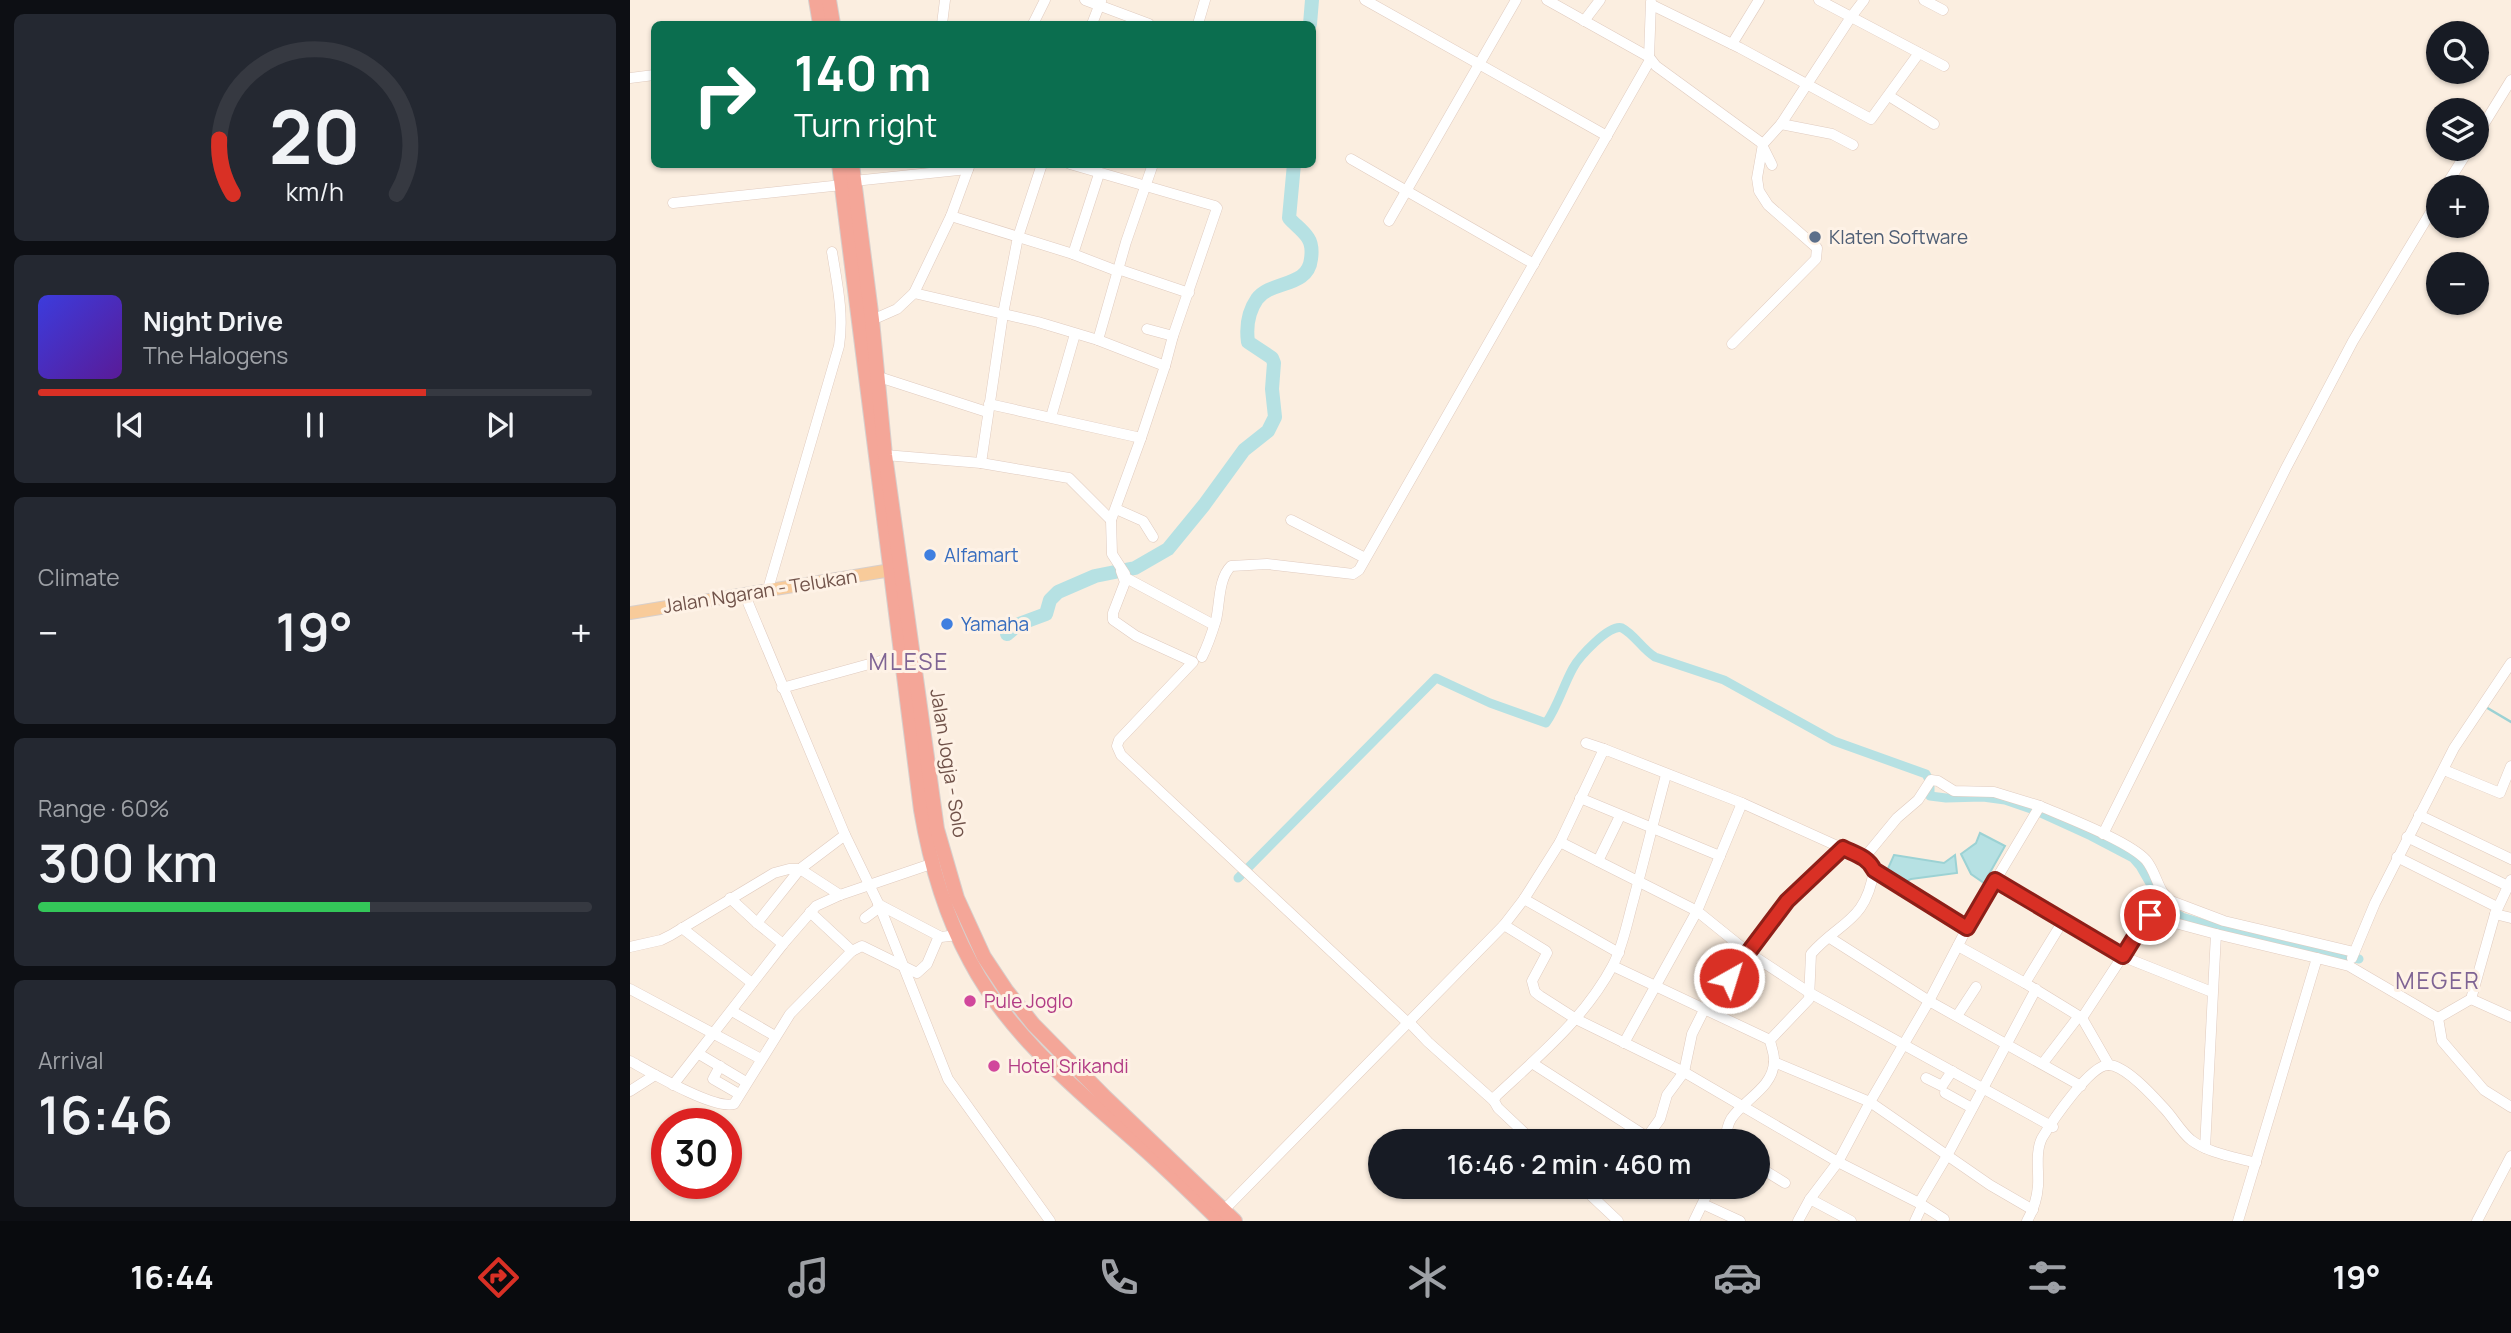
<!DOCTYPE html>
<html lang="en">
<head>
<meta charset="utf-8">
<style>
  :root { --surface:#171b24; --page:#242831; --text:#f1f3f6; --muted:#9ea1a6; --line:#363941; --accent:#d93025 }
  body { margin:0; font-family:Manrope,sans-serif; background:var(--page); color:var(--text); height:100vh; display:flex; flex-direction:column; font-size:26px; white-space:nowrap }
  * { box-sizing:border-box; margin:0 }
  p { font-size:23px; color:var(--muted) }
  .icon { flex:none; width:38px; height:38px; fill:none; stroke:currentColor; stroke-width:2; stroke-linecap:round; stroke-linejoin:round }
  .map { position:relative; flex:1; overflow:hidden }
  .side { display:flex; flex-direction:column; gap:14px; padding:14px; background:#0d0f14; width:630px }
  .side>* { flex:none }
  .banner { position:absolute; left:21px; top:21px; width:665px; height:147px; border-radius:10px; box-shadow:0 2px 5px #0004; background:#0b6e4f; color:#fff; overflow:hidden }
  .buttons { position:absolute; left:1796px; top:21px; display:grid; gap:14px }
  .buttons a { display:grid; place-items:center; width:63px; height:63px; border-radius:50%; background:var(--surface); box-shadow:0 2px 5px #0004; font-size:35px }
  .speed { position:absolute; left:21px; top:1108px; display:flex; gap:14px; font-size:35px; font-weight:700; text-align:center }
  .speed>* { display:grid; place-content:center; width:91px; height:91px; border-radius:50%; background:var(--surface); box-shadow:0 2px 5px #0004; line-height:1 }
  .speed .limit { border:10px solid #d22; background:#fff; color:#111 }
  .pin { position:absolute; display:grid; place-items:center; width:60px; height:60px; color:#fff; margin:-30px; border:4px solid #fff; border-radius:50%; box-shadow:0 2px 7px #0007 }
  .me { position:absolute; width:77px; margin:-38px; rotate:39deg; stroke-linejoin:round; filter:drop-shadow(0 0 5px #0008) }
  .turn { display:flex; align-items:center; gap:24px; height:147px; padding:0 28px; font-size:32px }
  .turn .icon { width:91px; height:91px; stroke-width:2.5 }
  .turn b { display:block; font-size:49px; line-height:60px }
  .big { font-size:52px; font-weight:600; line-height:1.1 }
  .side .widget { flex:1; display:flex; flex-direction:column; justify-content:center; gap:10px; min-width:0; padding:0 24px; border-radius:10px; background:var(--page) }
  .side .dial { align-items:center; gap:0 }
  .dial svg { height:182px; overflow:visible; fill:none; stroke:var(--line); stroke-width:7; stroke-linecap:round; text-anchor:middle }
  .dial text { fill:var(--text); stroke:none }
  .song { display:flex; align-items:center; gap:21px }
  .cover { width:84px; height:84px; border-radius:10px; background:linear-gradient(135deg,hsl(240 70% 55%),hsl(270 70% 35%)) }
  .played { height:7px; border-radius:4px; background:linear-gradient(90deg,var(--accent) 70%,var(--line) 70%) }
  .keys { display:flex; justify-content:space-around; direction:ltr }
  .heat { display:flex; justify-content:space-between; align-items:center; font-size:38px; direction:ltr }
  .charge { height:10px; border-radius:5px; background:linear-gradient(90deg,#34c759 60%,var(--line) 0) }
  .trip { position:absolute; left:738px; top:1129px; width:402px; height:70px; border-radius:35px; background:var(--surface); box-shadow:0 2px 5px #0004; font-weight:600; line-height:70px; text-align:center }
  .tabs { display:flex; height:112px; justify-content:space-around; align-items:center; background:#090b0e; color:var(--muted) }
  .tabs .icon { width:49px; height:49px }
  .tabs .selected { color:var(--accent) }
  .tabs b { font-size:32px; color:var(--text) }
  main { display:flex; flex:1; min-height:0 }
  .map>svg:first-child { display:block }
  .water { fill:#b6e1e3; stroke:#9cd2d4; stroke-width:2 }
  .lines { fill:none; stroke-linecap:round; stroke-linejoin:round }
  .stream { stroke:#9cd2d4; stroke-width:2.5 }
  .canal { stroke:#b6e1e3; stroke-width:9 }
  .river { stroke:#b6e1e3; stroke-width:14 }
  .minor-casing { stroke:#e0cbbf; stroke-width:11 }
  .major-casing { stroke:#d7cfcc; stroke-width:14 }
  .highway-casing { stroke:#d7cfcc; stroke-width:16 }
  .minor { stroke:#fff; stroke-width:10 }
  .major { stroke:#f8cb9a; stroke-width:12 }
  .highway { stroke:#f4a698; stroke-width:14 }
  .route-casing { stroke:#8d1f18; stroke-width:18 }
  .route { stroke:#d93025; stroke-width:12 }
  .service-dot { fill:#5c6f8a; stroke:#fef2e6; stroke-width:2.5 }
  .shop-dot { fill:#3f7fe0; stroke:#fef2e6; stroke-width:2.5 }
  .hotel-dot { fill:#d1479c; stroke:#fef2e6; stroke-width:2.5 }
  .labels { text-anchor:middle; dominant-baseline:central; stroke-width:6; stroke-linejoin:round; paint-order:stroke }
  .service-label { font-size:19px; fill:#4e5e75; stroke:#fef2e6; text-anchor:start }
  .shop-label { font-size:19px; fill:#366cbe; stroke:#fef2e6; text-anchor:start }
  .street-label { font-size:19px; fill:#705249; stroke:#fef2e6 }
  .hotel-label { font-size:19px; fill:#b23c85; stroke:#fef2e6; text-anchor:start }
  .quarter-label { font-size:23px; letter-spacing:2px; fill:#7f6494; stroke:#fef2e6 }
</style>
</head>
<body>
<main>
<section class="side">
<div class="widget dial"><svg viewBox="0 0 100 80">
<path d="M14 69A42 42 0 1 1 86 69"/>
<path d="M14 69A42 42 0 0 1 8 45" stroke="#d93025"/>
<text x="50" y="56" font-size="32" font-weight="700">20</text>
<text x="50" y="72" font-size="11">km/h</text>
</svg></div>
<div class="widget">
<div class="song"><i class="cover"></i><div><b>Night Drive</b><p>The Halogens</p></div></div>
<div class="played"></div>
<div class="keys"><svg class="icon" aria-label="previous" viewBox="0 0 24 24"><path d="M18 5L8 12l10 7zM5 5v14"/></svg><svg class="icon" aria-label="pause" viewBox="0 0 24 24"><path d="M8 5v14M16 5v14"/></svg><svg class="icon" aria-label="next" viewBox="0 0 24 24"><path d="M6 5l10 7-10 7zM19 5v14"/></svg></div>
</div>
<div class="widget"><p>Climate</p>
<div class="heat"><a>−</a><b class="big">19°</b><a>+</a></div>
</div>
<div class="widget"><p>Range · 60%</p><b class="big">300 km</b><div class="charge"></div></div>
<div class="widget"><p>Arrival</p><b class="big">16:46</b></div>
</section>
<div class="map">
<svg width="1881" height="1221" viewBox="0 0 1881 1221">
  <rect width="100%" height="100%" fill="#fbeee0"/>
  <g class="water">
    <path d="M1350 833 1375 846 1354 883 1341 874 1331 854 1346 843Z"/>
    <path d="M1264 855 1314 863 1325 855 1327 873 1281 879 1272 884 1256 873Z"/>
  </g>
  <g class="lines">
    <path class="stream" d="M1854 706 1881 722"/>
    <path class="canal" d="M608 878 806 678 860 703 916 723C928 706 933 686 943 668 949 657 980 623 992 628 1004 634 1013 650 1025 657L1094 680 1204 741 1296 774 1300 782V796L1316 798 1353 797 1375 800 1404 810 1461 836 1503 858 1510 866 1533 906 1552 917 1601 932 1729 959"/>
    <g class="river">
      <path d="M680 24 682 0"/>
      <path d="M377 634 389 624 416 614 420 600 428 592 465 576 505 568 538 549 574 505 614 450 638 431 645 417 642 389 644 363 642 358 618 342C616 327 618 312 627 299 641 280 678 288 681 259 682 252 682 244 678 238 673 230 665 225 659 218L664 164"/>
    </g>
    <g class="minor-casing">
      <g id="minor">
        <path d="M455 0 519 24"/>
        <path d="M735 0 977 136"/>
        <path d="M917 0 1019 57 1026 66 1133 144"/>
        <path d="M1189 0 1314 66"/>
        <path d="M1294 0 1313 10"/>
        <path d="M1022 5 1110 48 1241 119 1289 53"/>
        <path d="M954 21 970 0"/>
        <path d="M312 24 315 0"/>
        <path d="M403 24 415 0"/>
        <path d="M462 24 471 1"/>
        <path d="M568 24 575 0"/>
        <path d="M1102 44 1129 0"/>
        <path d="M1019 57 1021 2"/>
        <path d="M0 78 24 75"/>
        <path d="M1259 96 1304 124"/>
        <path d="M1151 124 1202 134 1223 145"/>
        <path d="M1846 137 1881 80"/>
        <path d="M1133 147 1142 165"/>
        <path d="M721 159 904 264"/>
        <path d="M440 164 585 206 587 208 543 336 535 366 511 438 481 520 482 554 495 574"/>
        <path d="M224 181 338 169"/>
        <path d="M1815 187 1839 149"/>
        <path d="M43 203 212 185"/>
        <path d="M321 216 443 254 487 271"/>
        <path d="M759 221 886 0"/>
        <path d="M443 254 469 174"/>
        <path d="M488 269 559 293"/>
        <path d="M284 293 408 322 468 340 535 366"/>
        <path d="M242 320 267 309 284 293 321 216 340 164"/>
        <path d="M517 329 543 336"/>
        <path d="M468 340 496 242 523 164"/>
        <path d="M1102 344 1186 259 1187 248 1138 205 1129 191 1127 178 1133 144 1151 124 1221 17 1234 0"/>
        <path d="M249 377 357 412"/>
        <path d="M359 404 511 438"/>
        <path d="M421 417 445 334"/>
        <path d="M255 455 351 463 439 478 481 520"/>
        <path d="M351 463 373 314 388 237 412 164"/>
        <path d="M486 509 513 521 523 537"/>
        <path d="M661 520 735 558"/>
        <path d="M491 571 495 582 483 613V620L506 636 563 662 489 740 487 746 491 755 777 1022"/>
        <path d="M498 579 584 625"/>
        <path d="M138 589 209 346C214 314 207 283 202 252"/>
        <path d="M114 593 215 835 250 907 318 1079 420 1221"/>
        <path d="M572 657C578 645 582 633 586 620 590 604 588 579 601 566L637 564 723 574 729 570 1020 60"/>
        <path d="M152 688 272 655"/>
        <path d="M956 743 974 749"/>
        <path d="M1814 770 1870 793 1881 766"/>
        <path d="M950 798 1090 856"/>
        <path d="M1410 806C1435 817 1499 841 1516 860 1527 873 1527 891 1541 901L1594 921 1724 952"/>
        <path d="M1789 815 1881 859"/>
        <path d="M1473 834 1656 468 1723 341 1808 200"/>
        <path d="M1777 837 1878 886"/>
        <path d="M930 842 1067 911 1119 953 1180 993 1423 1127"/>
        <path d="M1767 857 1867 907"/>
        <path d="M968 861 990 816"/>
        <path d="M1365 880 1494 957 1582 992"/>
        <path d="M100 898 127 923"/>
        <path d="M894 899 989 953"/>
        <path d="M248 904 311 937 327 935"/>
        <path d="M180 912 222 951"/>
        <path d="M1865 914 1881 918"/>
        <path d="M235 918 250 907"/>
        <path d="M874 925 916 951 917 953 902 981 905 992 910 996 946 1019 1054 1072 1208 1162 1289 1203 1314 1219"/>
        <path d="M52 928 122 983"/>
        <path d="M1200 938 1299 1001 1451 1086"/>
        <path d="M153 944 127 923 170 869 210 895"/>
        <path d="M1328 946 1395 983 1452 1018"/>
        <path d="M0 947 31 940 41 935 144 873 159 869H170L215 835"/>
        <path d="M1722 958 1745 903 1824 748 1881 663"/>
        <path d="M983 966 1140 1040"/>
        <path d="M1395 983 1433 921"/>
        <path d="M0 989 131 1059"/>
        <path d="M1841 999 1881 1017"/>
        <path d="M102 1011 145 1036"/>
        <path d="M1327 1016 1346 987"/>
        <path d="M1808 1018 1841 999 1865 914 1881 880"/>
        <path d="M778 1021 798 1042 864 1101"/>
        <path d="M994 1043 1067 911 1112 803"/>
        <path d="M69 1054 116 1082"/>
        <path d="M0 1061C20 1072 84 1110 104 1104L160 1014 222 951 232 946 287 973 297 964 309 936"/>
        <path d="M1144 1062 1240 1102 1360 1185 1403 1210"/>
        <path d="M902 1063 1017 1137 1030 1119 1037 1095 1054 1072 1062 1034 1075 1008 1157 901 1213 848"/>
        <path d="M1413 1063 1449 1016"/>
        <path d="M1479 1065 1452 1018 1519 916 1586 934 1687 958"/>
        <path d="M90 1066 83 1079 109 1094"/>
        <path d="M1296 1078 1312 1086 1322 1071"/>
        <path d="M43 1085 153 944 186 906 210 895 301 864"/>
        <path d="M0 1091 25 1075"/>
        <path d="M1315 1093 1342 1108"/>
        <path d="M903 1141 868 1108 864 1101 866 1096C909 1056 955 1018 983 965 992 948 996 928 1001 909 1013 865 1024 819 1036 775"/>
        <path d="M1095 1141C1096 1133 1097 1126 1101 1119 1113 1100 1143 1088 1144 1062 1145 1055 1141 1047 1140 1040L1179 999 1181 954C1210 921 1236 922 1244 870"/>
        <path d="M1575 1148 1586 934"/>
        <path d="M1129 1167 1155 1183"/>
        <path d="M951 1186 988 1221"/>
        <path d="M1180 1199 1221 1221"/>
        <path d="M1289 1203 1318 1154 1406 989"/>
        <path d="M1073 1204 1110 1221"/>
        <path d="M594 1210 874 925 894 899 930 842 974 749 1112 803 1234 858 1241 863 1244 870 1337 928"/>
        <path d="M1064 1221 1081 1186"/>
        <path d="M1168 1221 1180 1199 1208 1162 1240 1102 1299 1001 1337 928 1410 806 1364 792 1324 791 1308 781 1301 780 1288 800 1267 818 1234 858"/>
        <path d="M1285 1221 1292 1206"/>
        <path d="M1397 1221C1404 1209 1407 1199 1408 1186 1409 1171 1405 1152 1412 1138 1421 1123 1461 1063 1479 1065 1496 1066 1522 1095 1533 1107 1543 1117 1550 1131 1561 1140 1578 1153 1605 1157 1626 1163"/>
        <path d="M1608 1221 1687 958 1719 966 1808 1018 1812 1041 1854 1090 1881 1107"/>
        <path d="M1847 1221 1881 1156"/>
      </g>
    </g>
    <g class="major-casing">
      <path id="major" d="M0 613 267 569"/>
    </g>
    <g class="highway-casing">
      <g id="highway">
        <path d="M186 0 190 24"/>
        <path d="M199 0 203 24"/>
        <path d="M209 164 291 810C300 863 314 913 340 961 380 1037 450 1092 513 1148 539 1171 565 1197 590 1221"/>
        <path d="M222 164 242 320 255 455 307 829 327 898 354 957 376 990 403 1024 474 1096 605 1221"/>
      </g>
    </g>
    <use href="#minor" class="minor"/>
    <use href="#major" class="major"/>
    <use href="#highway" class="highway"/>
  </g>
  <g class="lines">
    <g class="route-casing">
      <path id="route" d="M1099 978 1157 901 1213 848C1225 854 1238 857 1244 870L1337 928 1365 880 1493 956 1517 917 1520 915"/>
    </g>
    <use href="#route" class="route"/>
  </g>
  <circle class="service-dot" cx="1185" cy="237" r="7"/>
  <g class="shop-dot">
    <circle cx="300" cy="555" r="7"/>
    <circle cx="317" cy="624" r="7"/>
  </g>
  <g class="hotel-dot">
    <circle cx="340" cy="1001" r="7"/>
    <circle cx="364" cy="1066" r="7"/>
  </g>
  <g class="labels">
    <g class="service-label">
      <text x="1199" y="237">Klaten Software</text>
    </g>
    <g class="shop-label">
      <text x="314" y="555">Alfamart</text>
      <text x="331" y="624">Yamaha</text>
    </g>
    <g class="street-label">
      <text transform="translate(130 591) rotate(-9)">Jalan Ngaran - Telukan</text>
      <text transform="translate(319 763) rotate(81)">Jalan Jogja - Solo</text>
    </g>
    <g class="hotel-label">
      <text x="354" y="1001">Pule Joglo</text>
      <text x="378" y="1066">Hotel Srikandi</text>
    </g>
    <g class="quarter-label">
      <text x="279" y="661">MLESE</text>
      <text x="1808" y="980">MEGER</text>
    </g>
  </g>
</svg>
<div class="buttons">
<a><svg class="icon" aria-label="search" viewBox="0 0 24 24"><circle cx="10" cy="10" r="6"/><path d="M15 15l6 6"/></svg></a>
<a><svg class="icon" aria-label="layers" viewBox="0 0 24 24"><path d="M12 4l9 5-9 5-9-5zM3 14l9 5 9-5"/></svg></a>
<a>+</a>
<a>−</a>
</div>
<div class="speed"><div class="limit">30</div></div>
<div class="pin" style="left:1520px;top:915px;background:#d93025"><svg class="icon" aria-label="arrive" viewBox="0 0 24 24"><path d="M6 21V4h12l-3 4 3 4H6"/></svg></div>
<svg class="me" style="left:1099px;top:978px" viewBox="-20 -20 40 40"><circle r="17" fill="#d93025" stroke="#fff" stroke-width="3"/><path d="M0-11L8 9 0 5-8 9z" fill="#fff"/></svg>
<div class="trip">16:46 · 2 min · 460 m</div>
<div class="banner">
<div class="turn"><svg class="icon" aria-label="right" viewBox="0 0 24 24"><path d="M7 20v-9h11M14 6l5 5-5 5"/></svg><div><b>140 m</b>Turn right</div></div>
</div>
</div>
</main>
<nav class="tabs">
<b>16:44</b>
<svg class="icon selected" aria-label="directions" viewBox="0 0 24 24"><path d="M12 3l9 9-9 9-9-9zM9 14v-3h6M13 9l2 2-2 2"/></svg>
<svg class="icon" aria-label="music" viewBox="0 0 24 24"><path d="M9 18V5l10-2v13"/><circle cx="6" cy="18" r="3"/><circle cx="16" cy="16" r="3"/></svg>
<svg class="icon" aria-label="phone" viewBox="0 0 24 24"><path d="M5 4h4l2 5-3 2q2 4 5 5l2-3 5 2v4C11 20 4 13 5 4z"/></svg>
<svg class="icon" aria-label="climate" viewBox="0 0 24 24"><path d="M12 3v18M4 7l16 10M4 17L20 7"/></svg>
<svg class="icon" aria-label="car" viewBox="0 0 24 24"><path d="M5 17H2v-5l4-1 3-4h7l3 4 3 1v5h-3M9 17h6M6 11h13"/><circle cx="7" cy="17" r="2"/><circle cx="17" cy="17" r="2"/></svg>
<svg class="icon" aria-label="filters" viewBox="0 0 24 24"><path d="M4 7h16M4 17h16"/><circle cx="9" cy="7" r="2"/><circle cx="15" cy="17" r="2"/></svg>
<b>19°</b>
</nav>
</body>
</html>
